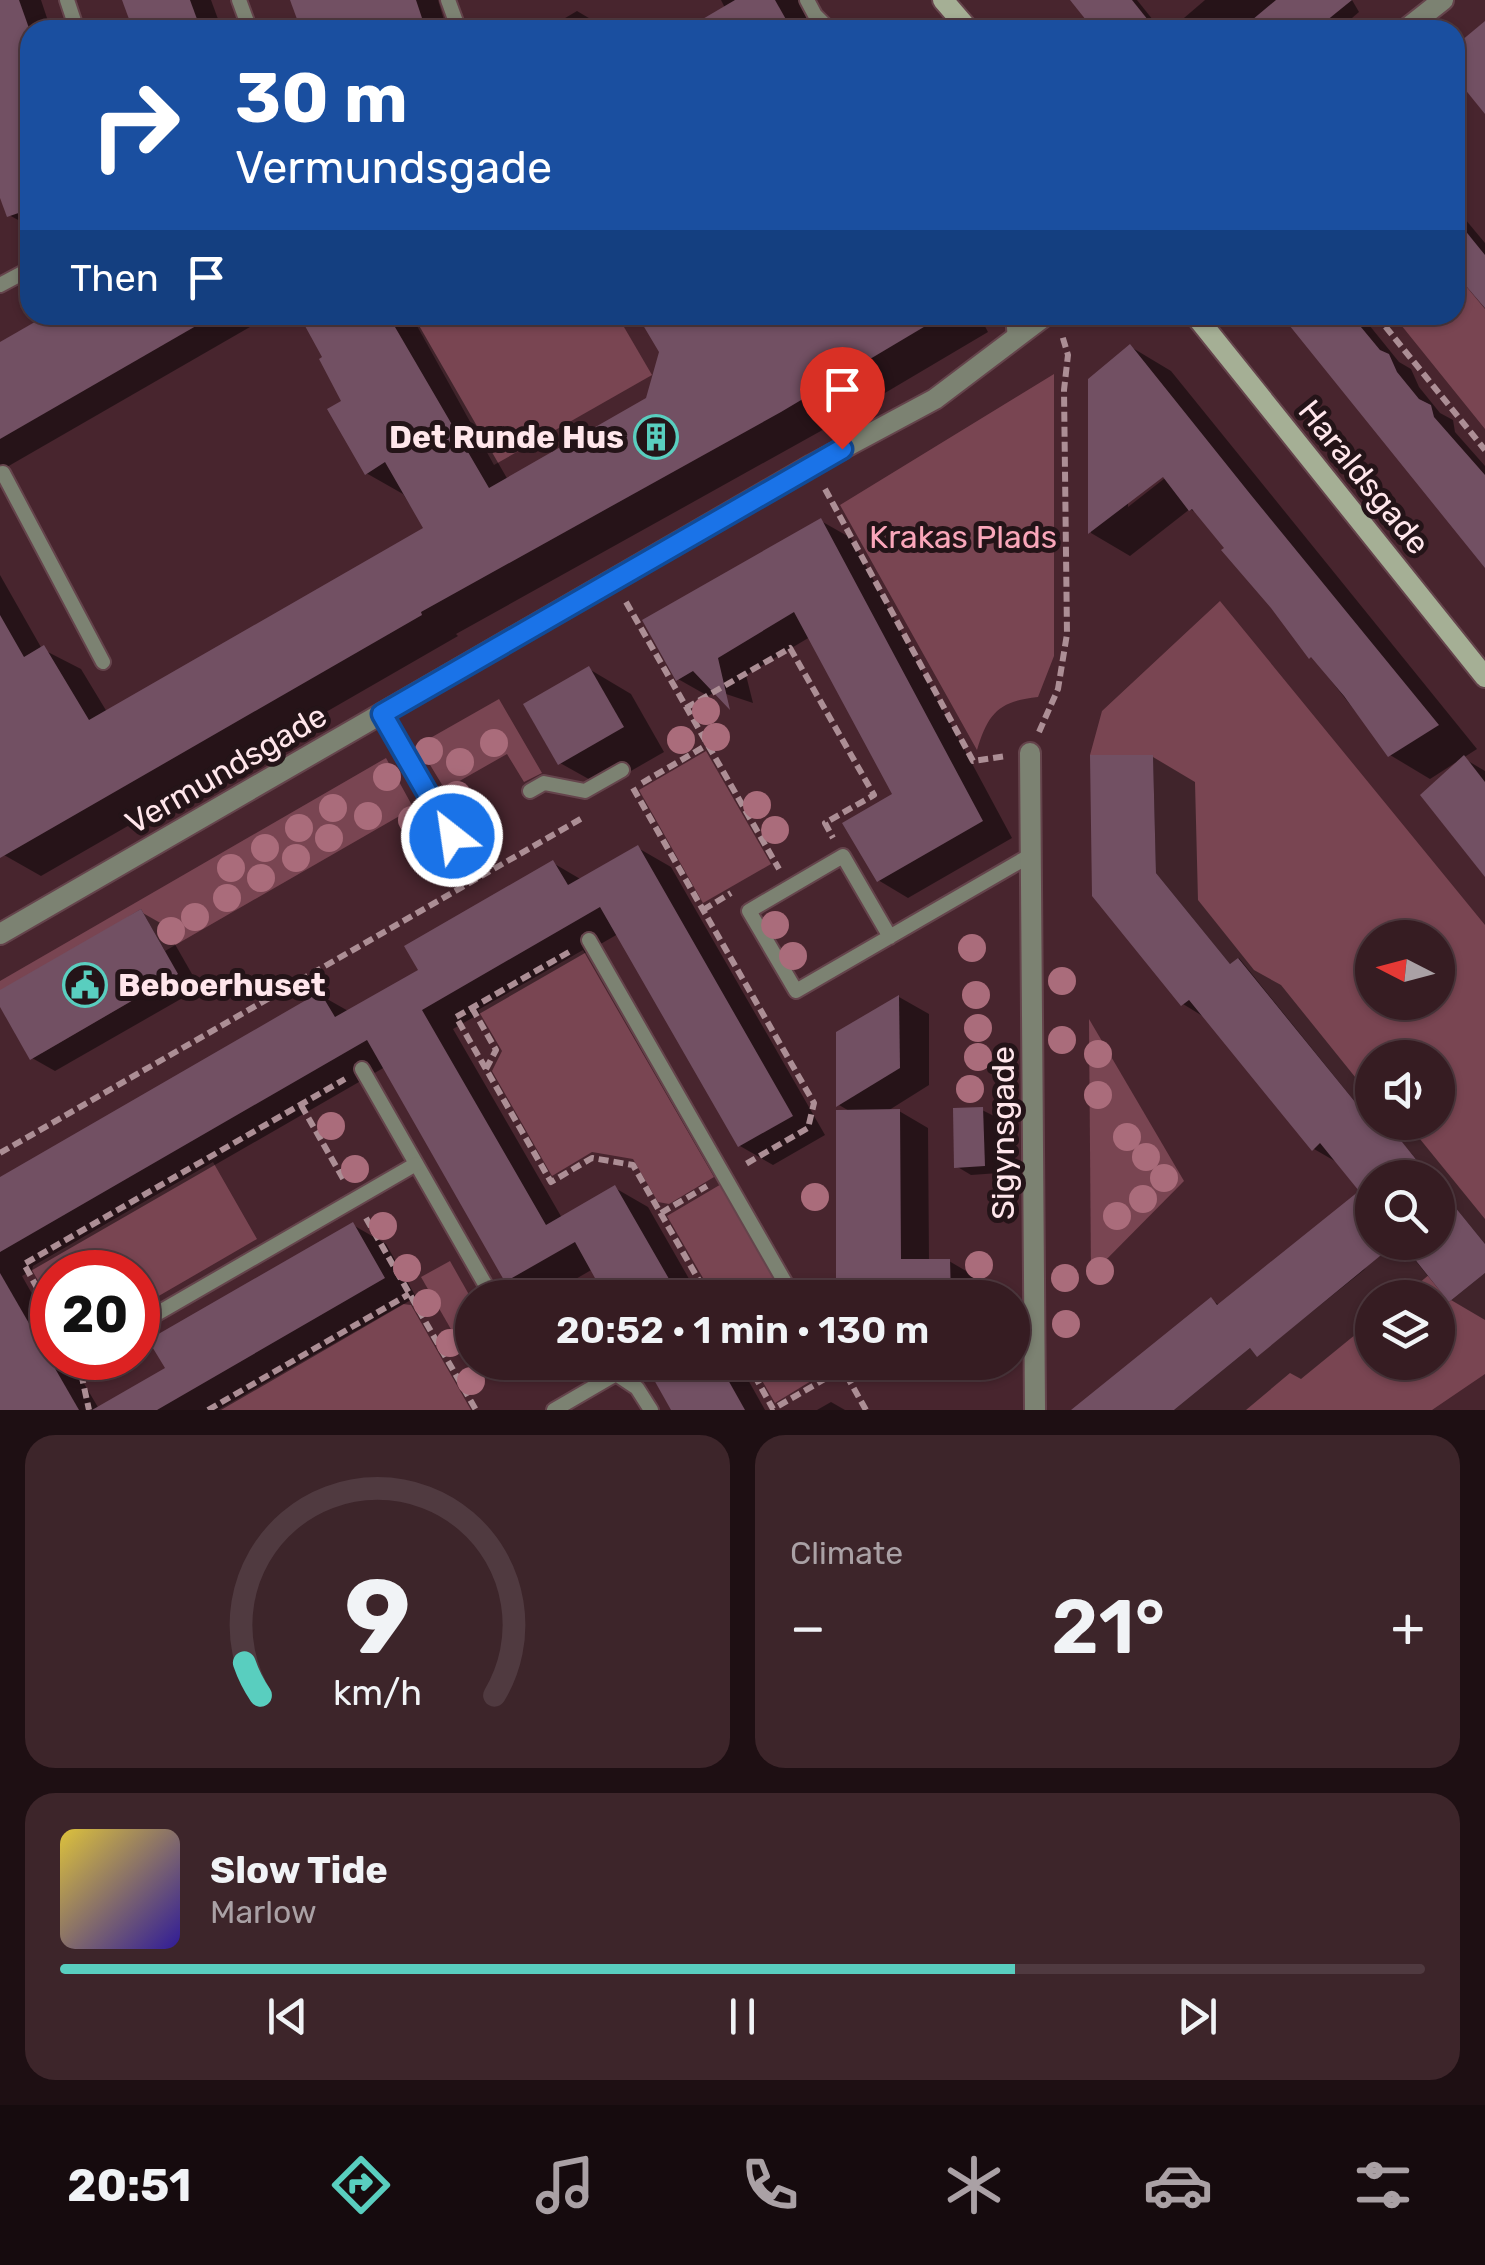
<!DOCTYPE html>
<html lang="en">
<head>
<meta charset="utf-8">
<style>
  :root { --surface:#361c22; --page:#3d252a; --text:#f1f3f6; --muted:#aaa1a5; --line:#503a40; --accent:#59cebf }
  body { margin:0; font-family:Rubik,sans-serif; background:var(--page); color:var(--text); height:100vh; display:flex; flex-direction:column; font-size:38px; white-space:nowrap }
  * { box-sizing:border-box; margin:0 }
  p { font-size:32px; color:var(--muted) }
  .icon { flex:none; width:55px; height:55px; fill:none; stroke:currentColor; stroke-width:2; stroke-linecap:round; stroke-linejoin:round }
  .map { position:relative; height:1410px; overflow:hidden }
  .panel { display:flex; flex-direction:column; gap:25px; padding:25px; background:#1e0f13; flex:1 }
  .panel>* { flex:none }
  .banner { position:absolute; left:20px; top:20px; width:1445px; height:305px; border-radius:30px; box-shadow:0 2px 8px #0004,0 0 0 2px var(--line); background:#1a4fa0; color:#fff; overflow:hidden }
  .needle { width:65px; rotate:276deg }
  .controls { position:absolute; left:1355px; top:920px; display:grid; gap:20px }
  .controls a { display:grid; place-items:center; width:100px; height:100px; border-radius:50%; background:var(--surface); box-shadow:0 2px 8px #0004,0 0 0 2px var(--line); font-size:50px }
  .speed { position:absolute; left:30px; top:1250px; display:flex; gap:20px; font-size:50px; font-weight:700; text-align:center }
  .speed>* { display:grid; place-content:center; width:130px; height:130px; border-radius:50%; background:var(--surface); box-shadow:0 2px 8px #0004,0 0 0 2px var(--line); line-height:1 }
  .speed .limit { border:15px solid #d22; background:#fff; color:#111 }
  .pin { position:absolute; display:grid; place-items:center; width:85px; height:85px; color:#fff; margin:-102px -42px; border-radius:50% 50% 50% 0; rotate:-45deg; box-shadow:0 0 10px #0007 }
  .pin .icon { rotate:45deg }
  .me { position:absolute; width:110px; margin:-55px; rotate:330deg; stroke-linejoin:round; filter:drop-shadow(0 0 8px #0008) }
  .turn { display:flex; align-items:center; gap:35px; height:210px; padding:0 50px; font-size:45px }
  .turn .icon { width:130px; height:130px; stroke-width:2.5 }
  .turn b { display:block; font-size:70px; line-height:85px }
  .then { display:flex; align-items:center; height:95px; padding:0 50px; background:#0003; gap:20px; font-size:38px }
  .big { font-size:75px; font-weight:600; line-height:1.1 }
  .panel .widget { flex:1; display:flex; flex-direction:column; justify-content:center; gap:15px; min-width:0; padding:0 35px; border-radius:30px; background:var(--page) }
  .panel .dial { align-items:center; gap:0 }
  .dial svg { height:260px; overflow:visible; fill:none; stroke:var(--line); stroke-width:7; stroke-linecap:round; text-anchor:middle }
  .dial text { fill:var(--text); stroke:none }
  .song { display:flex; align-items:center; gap:30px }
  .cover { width:120px; height:120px; border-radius:15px; background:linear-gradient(135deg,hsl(50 70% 55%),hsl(250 70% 35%)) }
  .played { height:10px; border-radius:5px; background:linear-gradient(90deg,var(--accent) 70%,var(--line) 70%) }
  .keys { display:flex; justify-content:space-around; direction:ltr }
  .heat { display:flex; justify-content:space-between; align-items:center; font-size:55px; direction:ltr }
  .panel .tiles { flex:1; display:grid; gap:25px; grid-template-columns:1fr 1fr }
  .widget:last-child { grid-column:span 2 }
  .trip { position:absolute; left:455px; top:1280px; width:575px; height:100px; border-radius:50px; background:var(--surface); box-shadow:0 2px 8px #0004,0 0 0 2px var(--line); font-weight:600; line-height:100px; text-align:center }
  .tabs { display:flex; height:160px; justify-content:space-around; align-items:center; background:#160b0e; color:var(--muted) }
  .tabs .icon { width:70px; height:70px }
  .tabs .current { color:var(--accent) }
  .tabs b { font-size:45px; color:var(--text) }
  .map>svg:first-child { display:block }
  .green { fill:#794552; fill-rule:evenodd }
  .shadow { fill:#0007; fill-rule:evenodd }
  .building { fill:#725063 }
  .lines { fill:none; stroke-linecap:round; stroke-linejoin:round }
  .lane-casing { stroke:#65444c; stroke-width:18 }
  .street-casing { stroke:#65444c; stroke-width:24 }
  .secondary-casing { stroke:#65444c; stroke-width:24 }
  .path { stroke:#ac8e95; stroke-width:6; stroke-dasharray:10 5; stroke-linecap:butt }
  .lane { stroke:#7c8272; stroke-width:14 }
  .street { stroke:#7c8272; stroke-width:20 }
  .secondary { stroke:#a5af95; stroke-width:20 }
  .tree { fill:#aa6c7b }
  .route-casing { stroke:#114b97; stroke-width:25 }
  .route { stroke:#1a73e8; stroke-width:18 }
  .labels { text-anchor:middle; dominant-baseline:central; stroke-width:10; stroke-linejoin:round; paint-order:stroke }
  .poi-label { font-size:32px; font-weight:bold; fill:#ffe6eb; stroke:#241418; text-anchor:end }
  .street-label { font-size:32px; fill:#ffe6eb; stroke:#241418 }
  .park-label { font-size:32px; fill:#faa6ba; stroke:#241418 }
</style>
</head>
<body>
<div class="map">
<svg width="1485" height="1410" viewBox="0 0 1485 1410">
  <rect width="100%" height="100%" fill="#48252e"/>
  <g class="green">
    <path d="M1455 273 1485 309V429L1393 315H1455Z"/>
    <path d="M411 315H617L652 375 494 465Z"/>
    <path d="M1054 374V656L1038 697C999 701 988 713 977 750L840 505Z"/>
    <path d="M1220 601 1485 925V1244L1438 1186V1178L1431 1177 1386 1123 1438 1122V1058H1372V1105L1369 1101 1360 1108 1239 958 1230 964 1156 873 1153 755H1090L1102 711ZM1372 938H1438V1002H1372Z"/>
    <path d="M499 699 542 773 524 782 507 754 456 783 468 805 458 811 418 745Z"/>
    <path d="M706 751 771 864 703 903 639 790Z"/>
    <path d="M386 758 425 829 416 835 403 814 165 951 141 909 128 917 164 982 42 1053 0 990V981Z"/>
    <path d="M583 950 714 1177 669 1204 658 1202 633 1159 592 1152 552 1176 492 1071 502 1051 478 1010Z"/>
    <path d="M1089 1019 1184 1181 1091 1275Z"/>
    <path d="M213 1162 257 1239 138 1308V1272H52V1295L45 1293 32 1270 33 1266Z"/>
    <path d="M723 1183 788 1297H714L667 1216Z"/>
    <path d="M1384 1243H1401L1449 1302 1485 1273V1374L1432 1410H1174L1250 1348 1257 1356 1364 1270ZM1372 1298H1438V1362H1372Z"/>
    <path d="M450 1261 472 1300V1320L452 1331 421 1277Z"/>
    <path d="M403 1304 411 1305 471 1410H218Z"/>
    <path d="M752 1363H813L804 1368 811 1381 775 1403Z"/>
  </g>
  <g class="shadow">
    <path d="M0 0H41L51 30H30V248L20 221 9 215 0 191Z"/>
    <path d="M124 0H211L222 30H135Z"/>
    <path d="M292 0H438L447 30H303Z"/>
    <path d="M721 0H806L809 4 803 7 816 30H703L725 8Z"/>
    <path d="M1074 0H1137L1161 30H1098Z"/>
    <path d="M1205 0H1352L1359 12 1338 30H1170Z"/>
    <path d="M577 11 609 30H545Z"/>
    <path d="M1455 207 1485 243V302L1455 269Z"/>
    <path d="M52 315H253L257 323 0 471V346Z"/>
    <path d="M301 315H413L508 480 648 400 661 352 640 315H749L753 322 766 315H979L988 332 819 432 456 634 458 636 41 876 4 855 0 848V575L42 649 81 669 107 712 426 529 403 494 366 473 344 402 326 358Z"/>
    <path d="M1284 315H1361L1399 362 1411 369 1419 387 1440 413 1453 420 1455 432 1485 466V563Z"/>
    <path d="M1131 347 1171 371 1477 749 1463 758 1485 771V870L1455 763 1430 779 1390 755 1200 515 1190 509 1130 556 1091 533V380ZM1171 467 1174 471 1128 507V501Z"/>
    <path d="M821 521 851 538 1012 838 908 898 878 880 895 795 810 637 746 675 753 703 717 691 708 696 678 679Z"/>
    <path d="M589 669 631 694 664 752 603 787 560 763Z"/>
    <path d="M1153 757 1195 782 1198 900 1254 970 1281 985 1372 1098V1122H1401L1411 1128 1485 1219V1320L1451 1300 1430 1274 1401 1298H1372V1321L1301 1379 1290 1373 1246 1410H1098L1211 1300 1221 1306 1363 1191 1340 1164 1314 1149 1209 1020 1183 1004 1094 896ZM1372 1178H1438V1242H1372Z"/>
    <path d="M638 848 671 867 825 1135 773 1165 740 1146 618 934 453 1029 562 1218 615 1188 648 1207 700 1298H609L593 1269 543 1298 507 1280 385 1067 22 1276 52 1329V1358H69L99 1409 168 1369 353 1225 386 1244 416 1297 221 1410H8L0 1397V1180L320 995 350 1012 421 971 553 863 582 880Z"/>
    <path d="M141 912 164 925 200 988 55 1071 32 1058 0 1002V993Z"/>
    <path d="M899 997 929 1014V1085L886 1112 899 1111 928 1128 929 1261H949L978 1278V1298H875L838 1279 851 1112 839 1105V1033Z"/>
    <path d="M982 1110 998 1118 999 1173 971 1175 956 1166Z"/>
    <path d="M647 1362H738L765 1410H674Z"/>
    <path d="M831 1402 845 1410H817Z"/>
  </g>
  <g class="building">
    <path d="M0 0H19L30 31V209L7 217 0 198Z"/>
    <path d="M122 0H190L201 30H133Z"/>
    <path d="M290 0H416L426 30H301Z"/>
    <path d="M735 0H775L792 30H684Z"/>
    <path d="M1070 0H1132L1156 30H1094Z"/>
    <path d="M1276 0H1352L1315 30H1240Z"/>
    <path d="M1485 21V114L1455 77V46Z"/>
    <path d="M1455 218 1485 255V308L1455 273Z"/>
    <path d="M47 315H215L0 439V342Z"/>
    <path d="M299 315H388L489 488 646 398 659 352 637 315H725L732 326 750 315H944L781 412 421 612 422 615 0 858V615L24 657 44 645 89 720 423 528 385 462 365 475 327 409 341 401 319 359 322 357Z"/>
    <path d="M1281 315H1351L1380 350 1389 354 1397 372 1419 399 1431 405 1434 417 1485 475V568Z"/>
    <path d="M1130 344 1251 495 1439 725 1388 757 1344 696 1311 657 1309 659 1271 608 1221 550 1224 548 1192 509 1189 511 1163 477 1088 534V379Z"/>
    <path d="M821 518 983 821 877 882 842 823 892 794 794 612 718 658 730 710 693 671 676 681 642 620Z"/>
    <path d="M589 666 624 727 558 765 523 704Z"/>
    <path d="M1090 755H1153L1156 873 1230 964 1238 958 1360 1108 1369 1101 1372 1105V1122H1386L1431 1178H1372V1242H1397L1257 1357 1250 1348 1174 1410H1071L1211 1297 1217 1305 1359 1191 1320 1143 1312 1151 1189 1000 1181 1006 1092 896Z"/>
    <path d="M1464 755 1485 782V877L1420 795Z"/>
    <path d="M638 845 793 1116 738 1147 600 907 422 1010 546 1225 615 1185 680 1298H606L575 1242 505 1282 367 1040 0 1252V1177L320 992 335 1017 418 970 404 946 553 860 568 885Z"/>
    <path d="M141 909 178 974 30 1060 0 1007V990Z"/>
    <path d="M899 995 900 1068 836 1107V1032Z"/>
    <path d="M983 1107 985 1166 954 1168 953 1108Z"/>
    <path d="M900 1109 901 1259H950L951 1298H873L872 1281H836V1110Z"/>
    <path d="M1438 1186 1485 1244V1273L1449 1302 1401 1242H1438Z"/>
    <path d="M353 1222 385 1278 157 1410H92L165 1368 148 1340Z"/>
    <path d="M0 1273 79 1410H0Z"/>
    <path d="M644 1362H718L745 1410H671Z"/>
  </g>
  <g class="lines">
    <g class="lane-casing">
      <g id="lane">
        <path d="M67 0 77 30"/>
        <path d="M239 0 250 30"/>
        <path d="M448 0 459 30"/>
        <path d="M807 0 815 15 830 30"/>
        <path d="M0 285 30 269"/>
        <path d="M1013 315 1015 340"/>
        <path d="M0 474 3 473 103 662"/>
        <path d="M381 714 452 836"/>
        <path d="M530 791 544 783 585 791 622 770"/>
        <path d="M890 937 843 856 749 911 796 991 1031 855"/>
        <path d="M589 940 794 1298"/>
        <path d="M362 1069 489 1291 499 1298"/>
        <path d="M139 1324 416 1164"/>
        <path d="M598 1362 637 1388 651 1410"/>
        <path d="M554 1410 616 1374"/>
      </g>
    </g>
    <g class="street-casing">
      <g id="street">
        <path d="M1405 30 1443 0"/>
        <path d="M1030 753 1035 1410"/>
        <path d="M0 934 812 465 935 399 1046 315"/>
      </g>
    </g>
    <g class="secondary-casing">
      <g id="secondary">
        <path d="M943 0 969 30"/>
        <path d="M1195 315 1485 677"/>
      </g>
    </g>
    <g class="path">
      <path d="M1376 315 1485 450"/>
      <path d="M825 489 973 761 1006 756"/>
      <path d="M626 602 779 869"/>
      <path d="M686 708 790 648 874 795 825 823 833 838"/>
      <path d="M1039 732 1058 689 1067 634 1064 390 1068 355 1062 335"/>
      <path d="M642 783 707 745"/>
      <path d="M633 788 814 1103 808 1128 744 1165"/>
      <path d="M703 910 731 893"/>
      <path d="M569 952 456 1017 551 1182 592 1158 633 1165 709 1298"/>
      <path d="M472 1008 496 1050 486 1069"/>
      <path d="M301 1105 345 1182"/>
      <path d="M0 1153 584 817"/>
      <path d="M661 1213 707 1186"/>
      <path d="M366 1218 476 1410"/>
      <path d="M52 1315 24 1264 345 1079"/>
      <path d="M78 1359 89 1410"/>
      <path d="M747 1362 773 1409 842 1369"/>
      <path d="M839 1362 866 1410"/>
      <path d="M208 1410 409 1294"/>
    </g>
    <use href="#lane" class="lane"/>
    <use href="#street" class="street"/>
    <use href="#secondary" class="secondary"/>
  </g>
  <g class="tree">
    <circle cx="706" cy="711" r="14"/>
    <circle cx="716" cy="737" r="14"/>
    <circle cx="681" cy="740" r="14"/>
    <circle cx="494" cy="743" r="14"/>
    <circle cx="429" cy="751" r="14"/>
    <circle cx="460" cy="762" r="14"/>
    <circle cx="387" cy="777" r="14"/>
    <circle cx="457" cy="795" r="14"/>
    <circle cx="757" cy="805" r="14"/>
    <circle cx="333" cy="808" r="14"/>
    <circle cx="368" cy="816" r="14"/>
    <circle cx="412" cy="820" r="14"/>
    <circle cx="299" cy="828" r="14"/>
    <circle cx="775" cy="830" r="14"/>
    <circle cx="329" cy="838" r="14"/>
    <circle cx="265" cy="848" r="14"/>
    <circle cx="296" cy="858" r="14"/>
    <circle cx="231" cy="868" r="14"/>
    <circle cx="261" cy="878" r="14"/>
    <circle cx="227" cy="898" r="14"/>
    <circle cx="195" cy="917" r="14"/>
    <circle cx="775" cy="925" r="14"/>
    <circle cx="171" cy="931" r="14"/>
    <circle cx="972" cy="948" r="14"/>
    <circle cx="793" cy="956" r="14"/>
    <circle cx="1062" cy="981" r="14"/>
    <circle cx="976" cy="995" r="14"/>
    <circle cx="978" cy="1028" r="14"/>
    <circle cx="1062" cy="1040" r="14"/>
    <circle cx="1098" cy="1054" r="14"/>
    <circle cx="978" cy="1057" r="14"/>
    <circle cx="970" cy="1089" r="14"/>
    <circle cx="1098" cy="1095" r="14"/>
    <circle cx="331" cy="1126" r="14"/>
    <circle cx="1127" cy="1137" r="14"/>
    <circle cx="1146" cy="1157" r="14"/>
    <circle cx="355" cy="1169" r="14"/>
    <circle cx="1164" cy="1178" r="14"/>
    <circle cx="815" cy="1197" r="14"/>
    <circle cx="1143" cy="1199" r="14"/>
    <circle cx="1117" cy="1216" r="14"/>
    <circle cx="383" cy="1226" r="14"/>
    <circle cx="979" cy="1265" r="14"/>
    <circle cx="407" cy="1268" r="14"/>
    <circle cx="1100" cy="1271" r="14"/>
    <circle cx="1065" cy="1278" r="14"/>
    <circle cx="427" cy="1303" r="14"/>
    <circle cx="1066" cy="1324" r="14"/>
    <circle cx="450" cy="1343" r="14"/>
    <circle cx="471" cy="1381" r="14"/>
  </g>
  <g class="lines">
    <g class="route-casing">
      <path id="route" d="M452 836 382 714 842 449"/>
    </g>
    <use href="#route" class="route"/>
  </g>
  <defs>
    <g id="building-ring" transform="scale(2.25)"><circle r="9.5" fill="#241418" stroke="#59cebf" stroke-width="1.5"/><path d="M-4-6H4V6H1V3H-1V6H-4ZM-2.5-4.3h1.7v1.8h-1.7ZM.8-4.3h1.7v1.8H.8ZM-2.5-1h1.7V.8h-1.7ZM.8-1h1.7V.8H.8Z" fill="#59cebf"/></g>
    <g id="civic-ring" transform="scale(2.25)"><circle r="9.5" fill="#241418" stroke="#59cebf" stroke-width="1.5"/><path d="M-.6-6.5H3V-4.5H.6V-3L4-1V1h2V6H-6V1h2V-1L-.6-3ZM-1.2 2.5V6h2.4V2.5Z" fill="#59cebf"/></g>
  </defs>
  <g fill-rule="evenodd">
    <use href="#building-ring" x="656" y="437"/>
    <use href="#civic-ring" x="85" y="985"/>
  </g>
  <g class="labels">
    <g class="poi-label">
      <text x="624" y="437">Det Runde Hus</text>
      <text x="118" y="985" text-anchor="start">Beboerhuset</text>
    </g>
    <g class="street-label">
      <text transform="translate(1364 477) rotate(51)">Haraldsgade</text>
      <text transform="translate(226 769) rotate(-30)">Vermundsgade</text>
      <text transform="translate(1003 1133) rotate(-90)">Sigynsgade</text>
    </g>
    <g class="park-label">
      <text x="963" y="537">Krakas Plads</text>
    </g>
  </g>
</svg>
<div class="controls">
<a><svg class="needle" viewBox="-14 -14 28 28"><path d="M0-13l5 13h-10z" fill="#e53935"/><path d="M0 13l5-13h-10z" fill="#aaa1a5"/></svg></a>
<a><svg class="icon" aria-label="sound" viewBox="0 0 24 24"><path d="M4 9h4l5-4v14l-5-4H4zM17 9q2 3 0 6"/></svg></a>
<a><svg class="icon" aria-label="search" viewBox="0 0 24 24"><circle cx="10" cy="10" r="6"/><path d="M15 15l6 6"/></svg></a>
<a><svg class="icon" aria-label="layers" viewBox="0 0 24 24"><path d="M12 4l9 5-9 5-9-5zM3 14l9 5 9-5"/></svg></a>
</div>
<div class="speed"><div class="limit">20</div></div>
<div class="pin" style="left:842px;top:449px;background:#d93025"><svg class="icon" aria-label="arrive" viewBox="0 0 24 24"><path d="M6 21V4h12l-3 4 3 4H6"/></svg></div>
<svg class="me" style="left:452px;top:836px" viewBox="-20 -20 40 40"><circle r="17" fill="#1a73e8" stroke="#fff" stroke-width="3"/><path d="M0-11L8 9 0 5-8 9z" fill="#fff"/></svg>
<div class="trip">20:52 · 1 min · 130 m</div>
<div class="banner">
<div class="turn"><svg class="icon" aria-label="right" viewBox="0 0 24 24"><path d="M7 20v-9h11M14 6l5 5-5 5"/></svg><div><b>30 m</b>Vermundsgade</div></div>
<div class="then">Then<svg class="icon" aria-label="arrive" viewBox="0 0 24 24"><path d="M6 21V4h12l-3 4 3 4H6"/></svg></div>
</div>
</div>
<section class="panel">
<div class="tiles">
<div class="widget dial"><svg viewBox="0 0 100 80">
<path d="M14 69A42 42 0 1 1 86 69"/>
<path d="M14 69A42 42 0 0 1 9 59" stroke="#59cebf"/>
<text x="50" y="56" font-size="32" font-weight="700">9</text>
<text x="50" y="72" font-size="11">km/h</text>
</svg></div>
<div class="widget"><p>Climate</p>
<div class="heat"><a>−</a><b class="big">21°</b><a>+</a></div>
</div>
<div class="widget">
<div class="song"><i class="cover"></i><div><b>Slow Tide</b><p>Marlow</p></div></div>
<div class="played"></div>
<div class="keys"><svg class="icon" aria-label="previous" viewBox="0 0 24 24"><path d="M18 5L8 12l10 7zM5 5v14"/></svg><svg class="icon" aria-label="pause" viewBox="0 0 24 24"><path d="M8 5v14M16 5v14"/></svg><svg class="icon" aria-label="next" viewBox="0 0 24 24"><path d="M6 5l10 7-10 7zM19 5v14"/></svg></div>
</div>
</div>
</section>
<nav class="tabs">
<b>20:51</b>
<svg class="icon current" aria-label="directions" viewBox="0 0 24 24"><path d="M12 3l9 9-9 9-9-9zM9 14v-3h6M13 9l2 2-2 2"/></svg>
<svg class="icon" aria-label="music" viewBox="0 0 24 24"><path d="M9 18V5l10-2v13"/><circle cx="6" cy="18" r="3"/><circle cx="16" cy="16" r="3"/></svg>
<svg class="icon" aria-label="phone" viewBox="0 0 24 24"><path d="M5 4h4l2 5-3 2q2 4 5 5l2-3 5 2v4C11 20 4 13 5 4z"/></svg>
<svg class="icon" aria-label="climate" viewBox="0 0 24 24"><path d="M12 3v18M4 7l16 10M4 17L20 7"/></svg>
<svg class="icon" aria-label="car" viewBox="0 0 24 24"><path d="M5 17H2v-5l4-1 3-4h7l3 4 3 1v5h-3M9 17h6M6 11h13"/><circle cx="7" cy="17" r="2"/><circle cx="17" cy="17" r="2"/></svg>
<svg class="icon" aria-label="filters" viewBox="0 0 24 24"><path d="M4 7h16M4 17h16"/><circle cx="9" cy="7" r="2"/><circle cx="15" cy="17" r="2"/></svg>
</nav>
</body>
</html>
